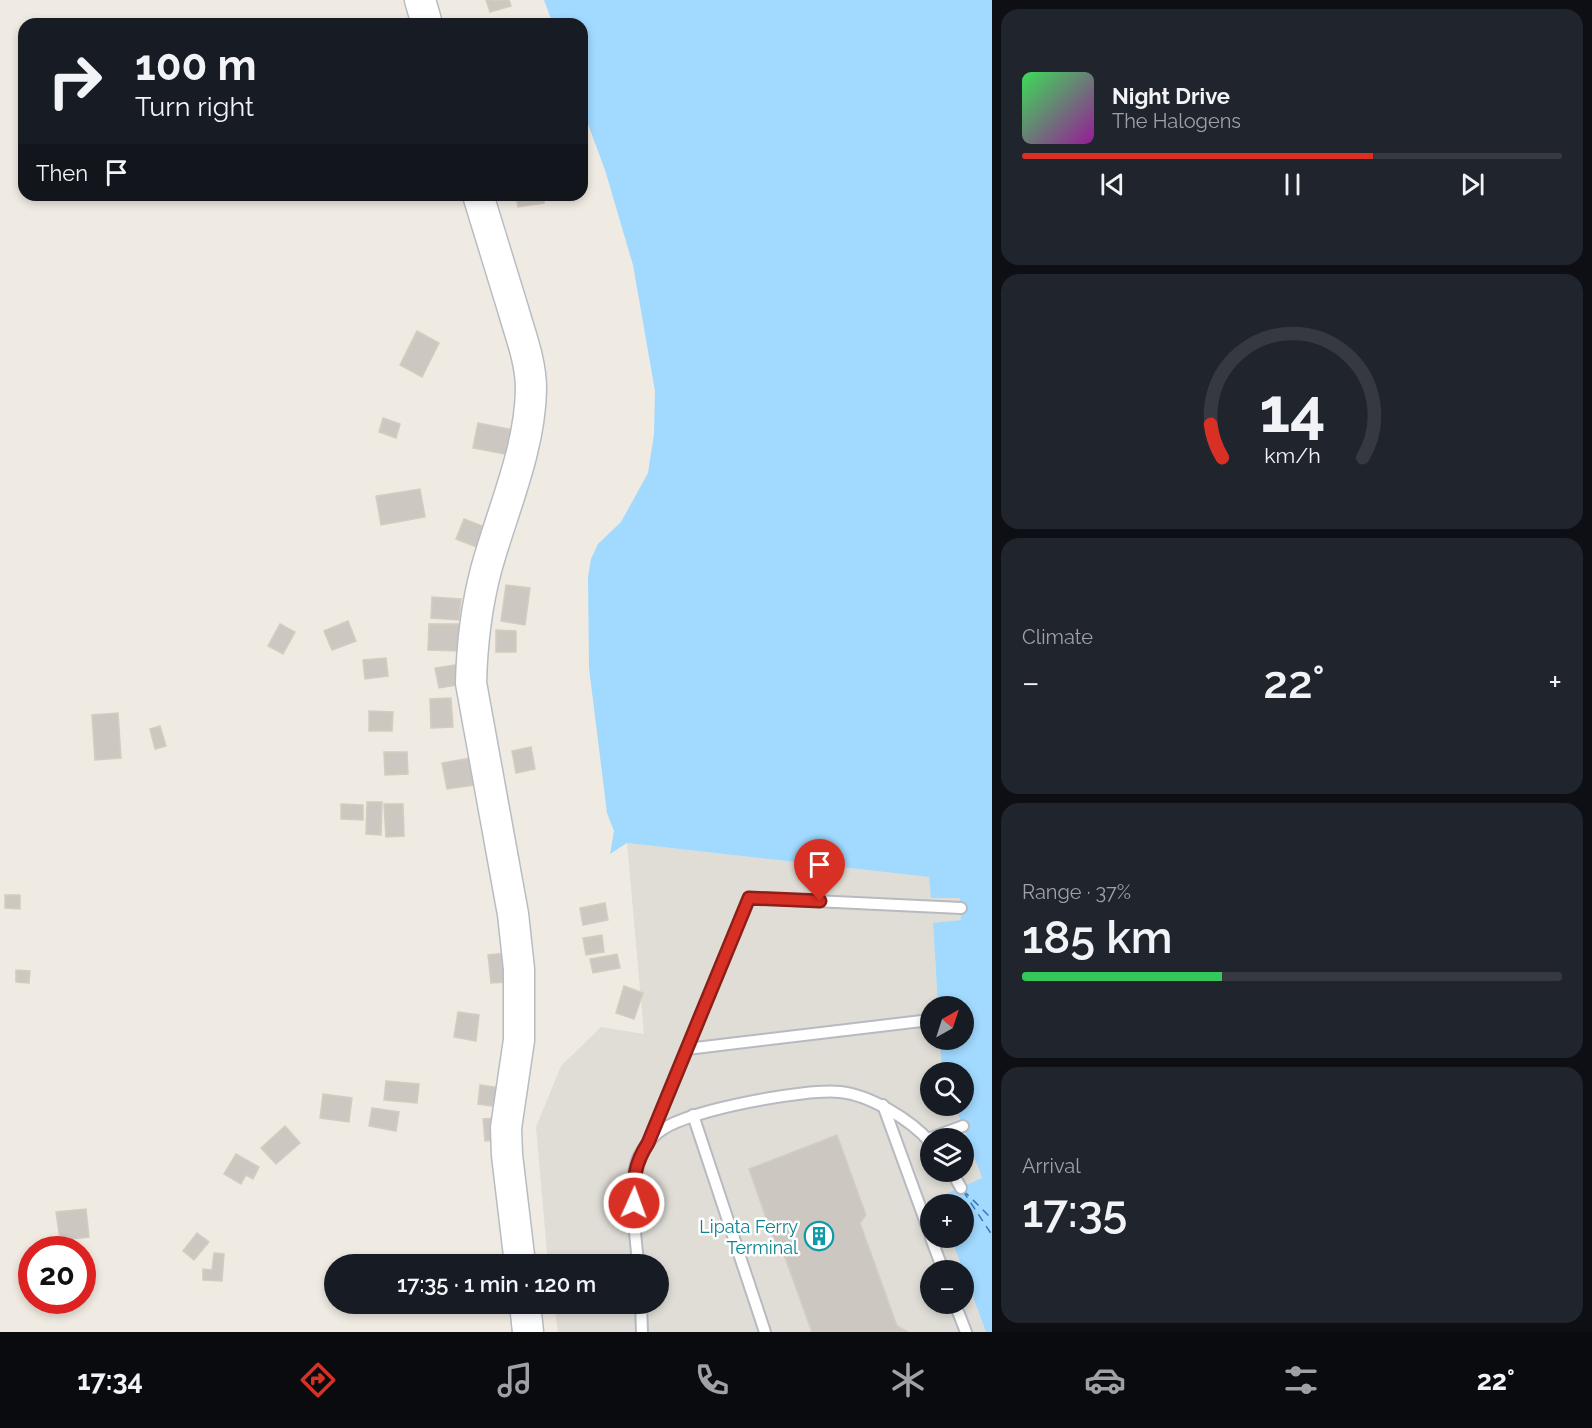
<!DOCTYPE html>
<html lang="en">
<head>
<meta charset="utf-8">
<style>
  :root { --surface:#171b24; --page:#20242c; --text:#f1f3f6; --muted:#9ea1a6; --line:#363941; --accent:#d93025 }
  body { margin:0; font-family:Raleway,sans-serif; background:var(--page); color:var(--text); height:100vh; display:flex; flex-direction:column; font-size:22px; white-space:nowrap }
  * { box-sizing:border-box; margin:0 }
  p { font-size:20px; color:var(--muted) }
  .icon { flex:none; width:33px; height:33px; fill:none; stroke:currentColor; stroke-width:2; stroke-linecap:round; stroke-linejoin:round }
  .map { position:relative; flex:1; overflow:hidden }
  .drawer { display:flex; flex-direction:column; gap:9px; padding:9px; background:#0d0f14; width:600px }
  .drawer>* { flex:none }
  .banner { position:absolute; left:18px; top:18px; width:570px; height:183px; border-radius:18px; box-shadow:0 3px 9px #0003; background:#171b24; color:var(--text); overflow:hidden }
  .needle { width:39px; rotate:39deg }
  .fabs { position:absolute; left:920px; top:996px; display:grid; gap:12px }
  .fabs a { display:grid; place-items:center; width:54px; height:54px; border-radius:50%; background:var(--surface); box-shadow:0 3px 9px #0003; font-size:30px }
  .speed { position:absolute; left:18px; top:1236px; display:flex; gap:12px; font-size:30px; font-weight:700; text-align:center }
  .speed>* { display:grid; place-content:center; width:78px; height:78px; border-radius:50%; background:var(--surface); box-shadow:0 3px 9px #0003; line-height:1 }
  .speed .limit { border:9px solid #d22; background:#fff; color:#111 }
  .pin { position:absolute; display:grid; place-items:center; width:51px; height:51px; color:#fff; margin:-62px -26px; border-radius:50% 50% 50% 0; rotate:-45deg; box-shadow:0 0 6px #0007 }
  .pin .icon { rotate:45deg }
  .me { position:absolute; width:66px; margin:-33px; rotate:2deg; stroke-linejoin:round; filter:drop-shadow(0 0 4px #0008) }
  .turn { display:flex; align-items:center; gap:21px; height:126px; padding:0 18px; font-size:27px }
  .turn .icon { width:78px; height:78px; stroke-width:2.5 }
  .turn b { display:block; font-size:42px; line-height:51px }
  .then { display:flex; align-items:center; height:57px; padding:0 18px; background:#0003; gap:12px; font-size:22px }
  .big { font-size:45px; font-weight:600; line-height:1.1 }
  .drawer .card { flex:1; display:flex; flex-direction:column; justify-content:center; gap:9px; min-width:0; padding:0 21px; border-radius:18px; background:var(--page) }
  .drawer .dial { align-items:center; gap:0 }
  .dial svg { height:156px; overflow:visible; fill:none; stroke:var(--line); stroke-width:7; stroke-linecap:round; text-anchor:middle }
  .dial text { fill:var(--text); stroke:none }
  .song { display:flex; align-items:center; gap:18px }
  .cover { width:72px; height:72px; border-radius:9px; background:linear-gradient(135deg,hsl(130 70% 55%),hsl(300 70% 35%)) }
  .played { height:6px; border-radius:3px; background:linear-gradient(90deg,var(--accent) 65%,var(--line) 65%) }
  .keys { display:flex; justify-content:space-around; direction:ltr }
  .heat { display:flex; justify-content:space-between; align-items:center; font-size:33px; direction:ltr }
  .charge { height:9px; border-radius:4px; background:linear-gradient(90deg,#34c759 37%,var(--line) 0) }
  .trip { position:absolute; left:324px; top:1254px; width:345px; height:60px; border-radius:30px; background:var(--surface); box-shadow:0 3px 9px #0003; font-weight:600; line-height:60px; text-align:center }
  .menu { display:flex; height:96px; justify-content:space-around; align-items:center; background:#090b0e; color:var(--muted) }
  .menu .icon { width:42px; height:42px }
  .menu .selected { color:var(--accent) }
  .menu b { font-size:27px; color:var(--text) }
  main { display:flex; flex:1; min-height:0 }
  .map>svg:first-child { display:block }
  .industrial { fill:#dfddd6; fill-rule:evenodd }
  .water { fill:#a1d9ff }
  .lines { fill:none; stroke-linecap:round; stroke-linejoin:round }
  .ferry { stroke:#3479bb; stroke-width:1.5; stroke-dasharray:8 6; stroke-linecap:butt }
  .building { fill:#ccc8c1; stroke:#d4cdbf; stroke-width:1.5 }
  .lane-casing { stroke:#b7bac0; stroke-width:14 }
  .secondary-casing { stroke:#b7bcc2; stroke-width:33 }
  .lane { stroke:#fff; stroke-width:10 }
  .secondary { stroke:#fff; stroke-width:30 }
  .route-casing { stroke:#8d1f18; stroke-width:15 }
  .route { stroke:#d93025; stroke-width:10 }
  .labels { text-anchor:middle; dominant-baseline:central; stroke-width:5; stroke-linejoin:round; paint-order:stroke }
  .culture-label { font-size:18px; fill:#0d838f; stroke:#fff; text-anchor:end }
</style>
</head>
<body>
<main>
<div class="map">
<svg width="992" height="1332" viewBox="0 0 992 1332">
  <rect width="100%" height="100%" fill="#efebe2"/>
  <path class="industrial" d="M627 843 929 877 960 897 961 920 933 924 938 1006H930V1040H940L943 1072H930V1106H955L982 1179 937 1198 939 1204H930V1238H951L986 1332H558L554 1304H658V1264H548L536 1127 561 1066 601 1027 644 1034ZM930 1138H963V1172H930ZM930 1270H963V1304H930Z"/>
  <path class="water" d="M544 0H992V1332H986L951 1238H963V1204H939L937 1198 982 1178 955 1106H963V1072H943L942 1070 940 1040H963V1006H938L933 923 961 920 960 898H931L929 877 627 843 610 854 614 831 607 813 589 668 588 577 591 559 598 544 621 522 648 473 654 434 655 391 633 265 605 170 582 108V24H553Z"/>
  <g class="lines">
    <g class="ferry">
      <path d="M963 1190 992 1219"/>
      <path d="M963 1191 992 1235"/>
    </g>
  </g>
  <g class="building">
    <path d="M486 0H509L511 6 490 12Z"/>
    <path d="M516 195H543L544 203 518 207Z"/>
    <path d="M417 331 439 343 422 377 400 365Z"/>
    <path d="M383 418 400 424 396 438 379 432Z"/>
    <path d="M478 423 514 430 510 455 473 448Z"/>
    <path d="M420 489 425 517 381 525 376 496Z"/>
    <path d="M464 519 495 531 487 551 456 539Z"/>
    <path d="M506 585 530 588 525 625 501 621Z"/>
    <path d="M432 597 461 599 459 620 431 618Z"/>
    <path d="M348 621 356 641 332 650 324 631Z"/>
    <path d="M280 624 295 632 283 654 268 646Z"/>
    <path d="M429 624H460V651L428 650Z"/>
    <path d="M496 630 516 631V652H496Z"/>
    <path d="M386 658 388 676 365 679 363 660Z"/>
    <path d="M461 664 464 684 439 688 435 668Z"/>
    <path d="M451 698 453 727 431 728 430 699Z"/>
    <path d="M369 711 393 712 392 731H369Z"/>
    <path d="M118 713 121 758 95 760 92 715Z"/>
    <path d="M160 726 166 746 155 749 150 729Z"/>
    <path d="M531 747 535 769 516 773 512 751Z"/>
    <path d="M384 752H407L408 774 385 775Z"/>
    <path d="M476 757 481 784 447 789 442 763Z"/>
    <path d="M367 802H382L381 835 366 834Z"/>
    <path d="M341 804 363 805V820L341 819Z"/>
    <path d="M384 804H403L404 836 386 837Z"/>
    <path d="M5 895H20V909L5 908Z"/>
    <path d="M605 903 608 920 583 925 580 908Z"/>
    <path d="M602 935 604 952 586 955 583 938Z"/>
    <path d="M505 953 508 982 491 983 488 955Z"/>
    <path d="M617 954 620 968 593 973 590 959Z"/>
    <path d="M16 970 30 971 29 983 16 982Z"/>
    <path d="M624 986 643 993 634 1019 616 1013Z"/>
    <path d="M458 1012 479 1015 476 1041 454 1037Z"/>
    <path d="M386 1081 419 1084 417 1103 384 1100Z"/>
    <path d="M480 1085 501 1088 499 1107 478 1104Z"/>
    <path d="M323 1094 352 1098 349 1122 320 1118Z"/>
    <path d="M372 1108 399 1112 396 1131 369 1126Z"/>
    <path d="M499 1118 501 1140 485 1141 483 1119Z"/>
    <path d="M285 1126 300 1143 276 1164 261 1148Z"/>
    <path d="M837 1135 866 1215 860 1223 897 1326 908 1332H812L783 1252 777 1249 749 1169Z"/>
    <path d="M236 1154 259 1167 253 1179 246 1175 241 1184 224 1174Z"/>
    <path d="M86 1209 89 1237 60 1240 56 1212Z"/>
    <path d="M197 1233 209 1242 194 1260 183 1251Z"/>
    <path d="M214 1253 224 1254 222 1281 203 1280V1269L212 1270Z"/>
  </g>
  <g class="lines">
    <g class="lane-casing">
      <g id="lane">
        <path d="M687 1049 930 1020"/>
        <path d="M883 1105 930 1234"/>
        <path d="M693 1115 765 1332"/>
        <path d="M928 1139 963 1126"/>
        <path d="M648 1143 749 898 961 908"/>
        <path d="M952 1172 961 1188"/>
        <path d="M931 1238 943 1270"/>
        <path d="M638 1264C636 1237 627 1179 639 1156 645 1146 653 1135 663 1129 691 1110 806 1088 840 1092 870 1095 911 1120 930 1142"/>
        <path d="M641 1304 642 1332"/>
        <path d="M955 1304 966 1332"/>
      </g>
    </g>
    <g class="secondary-casing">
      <g id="secondary">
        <path d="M420 0 427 24"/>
        <path d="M478 195C490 233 501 271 513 309 520 334 531 361 531 389 530 451 502 511 486 570 476 608 472 644 471 683L513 914 519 969V1040L506 1128 507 1155 520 1264"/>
        <path d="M525 1304 528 1332"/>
      </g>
    </g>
    <use href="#lane" class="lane"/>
    <use href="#secondary" class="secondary"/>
  </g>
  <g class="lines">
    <g class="route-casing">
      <path id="route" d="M634 1203C634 1177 634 1165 648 1143L749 898 820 901"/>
    </g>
    <use href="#route" class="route"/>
  </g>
  <defs>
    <g id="building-ring" transform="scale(1.5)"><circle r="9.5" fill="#fff" stroke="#0f9aa8" stroke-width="1.5"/><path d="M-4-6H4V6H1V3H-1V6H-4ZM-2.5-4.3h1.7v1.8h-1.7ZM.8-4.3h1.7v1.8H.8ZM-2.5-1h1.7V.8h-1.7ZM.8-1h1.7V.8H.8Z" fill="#0f9aa8"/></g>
  </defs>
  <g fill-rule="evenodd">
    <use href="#building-ring" x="819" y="1236"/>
  </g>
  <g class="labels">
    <g class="culture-label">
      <text x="798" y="1226">Lipata Ferry<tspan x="798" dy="21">Terminal</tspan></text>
    </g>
  </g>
</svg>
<div class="fabs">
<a><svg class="needle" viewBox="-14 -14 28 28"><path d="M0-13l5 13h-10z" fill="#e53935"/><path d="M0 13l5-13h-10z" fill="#9ea1a6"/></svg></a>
<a><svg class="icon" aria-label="search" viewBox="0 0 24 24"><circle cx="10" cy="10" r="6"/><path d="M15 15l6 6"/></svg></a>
<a><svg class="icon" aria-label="layers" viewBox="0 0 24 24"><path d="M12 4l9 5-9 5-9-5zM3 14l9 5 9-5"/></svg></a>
<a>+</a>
<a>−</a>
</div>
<div class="speed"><div class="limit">20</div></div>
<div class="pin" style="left:820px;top:901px;background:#d93025"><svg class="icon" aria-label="arrive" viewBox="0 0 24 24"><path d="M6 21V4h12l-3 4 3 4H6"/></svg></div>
<svg class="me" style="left:634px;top:1203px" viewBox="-20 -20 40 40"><circle r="17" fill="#d93025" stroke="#fff" stroke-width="3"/><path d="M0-11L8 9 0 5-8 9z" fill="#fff"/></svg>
<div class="trip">17:35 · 1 min · 120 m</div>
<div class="banner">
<div class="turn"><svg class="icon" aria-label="right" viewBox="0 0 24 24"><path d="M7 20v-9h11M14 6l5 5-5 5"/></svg><div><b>100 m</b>Turn right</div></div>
<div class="then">Then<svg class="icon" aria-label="arrive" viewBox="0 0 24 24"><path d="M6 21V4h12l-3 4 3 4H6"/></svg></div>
</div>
</div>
<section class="drawer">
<div class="card">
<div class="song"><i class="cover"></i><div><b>Night Drive</b><p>The Halogens</p></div></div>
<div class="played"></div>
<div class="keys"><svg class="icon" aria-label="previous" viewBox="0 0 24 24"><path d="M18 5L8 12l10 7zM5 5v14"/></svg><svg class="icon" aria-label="pause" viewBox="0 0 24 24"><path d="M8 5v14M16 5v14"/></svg><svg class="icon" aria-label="next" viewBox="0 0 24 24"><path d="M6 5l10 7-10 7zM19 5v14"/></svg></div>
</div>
<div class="card dial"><svg viewBox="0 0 100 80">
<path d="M14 69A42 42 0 1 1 86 69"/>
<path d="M14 69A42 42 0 0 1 8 52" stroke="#d93025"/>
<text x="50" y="56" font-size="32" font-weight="700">14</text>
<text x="50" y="72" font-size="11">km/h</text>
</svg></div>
<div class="card"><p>Climate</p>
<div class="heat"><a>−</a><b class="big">22°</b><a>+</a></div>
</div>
<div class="card"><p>Range · 37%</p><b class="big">185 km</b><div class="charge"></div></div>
<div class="card"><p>Arrival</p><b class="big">17:35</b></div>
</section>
</main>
<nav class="menu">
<b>17:34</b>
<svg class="icon selected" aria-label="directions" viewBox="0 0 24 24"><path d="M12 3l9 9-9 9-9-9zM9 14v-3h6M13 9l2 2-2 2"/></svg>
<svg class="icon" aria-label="music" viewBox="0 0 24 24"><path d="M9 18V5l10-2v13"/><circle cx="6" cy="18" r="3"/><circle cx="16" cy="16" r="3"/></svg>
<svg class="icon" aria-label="phone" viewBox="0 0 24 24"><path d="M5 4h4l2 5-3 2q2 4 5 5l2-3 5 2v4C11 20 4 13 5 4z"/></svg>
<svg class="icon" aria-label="climate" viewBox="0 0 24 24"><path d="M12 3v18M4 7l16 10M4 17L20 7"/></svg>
<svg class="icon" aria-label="car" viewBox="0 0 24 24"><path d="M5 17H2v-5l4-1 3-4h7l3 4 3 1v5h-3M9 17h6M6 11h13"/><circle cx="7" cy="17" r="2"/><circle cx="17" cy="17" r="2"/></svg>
<svg class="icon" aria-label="filters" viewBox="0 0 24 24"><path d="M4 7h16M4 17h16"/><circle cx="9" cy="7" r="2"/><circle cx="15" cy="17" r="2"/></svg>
<b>22°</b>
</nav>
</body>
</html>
